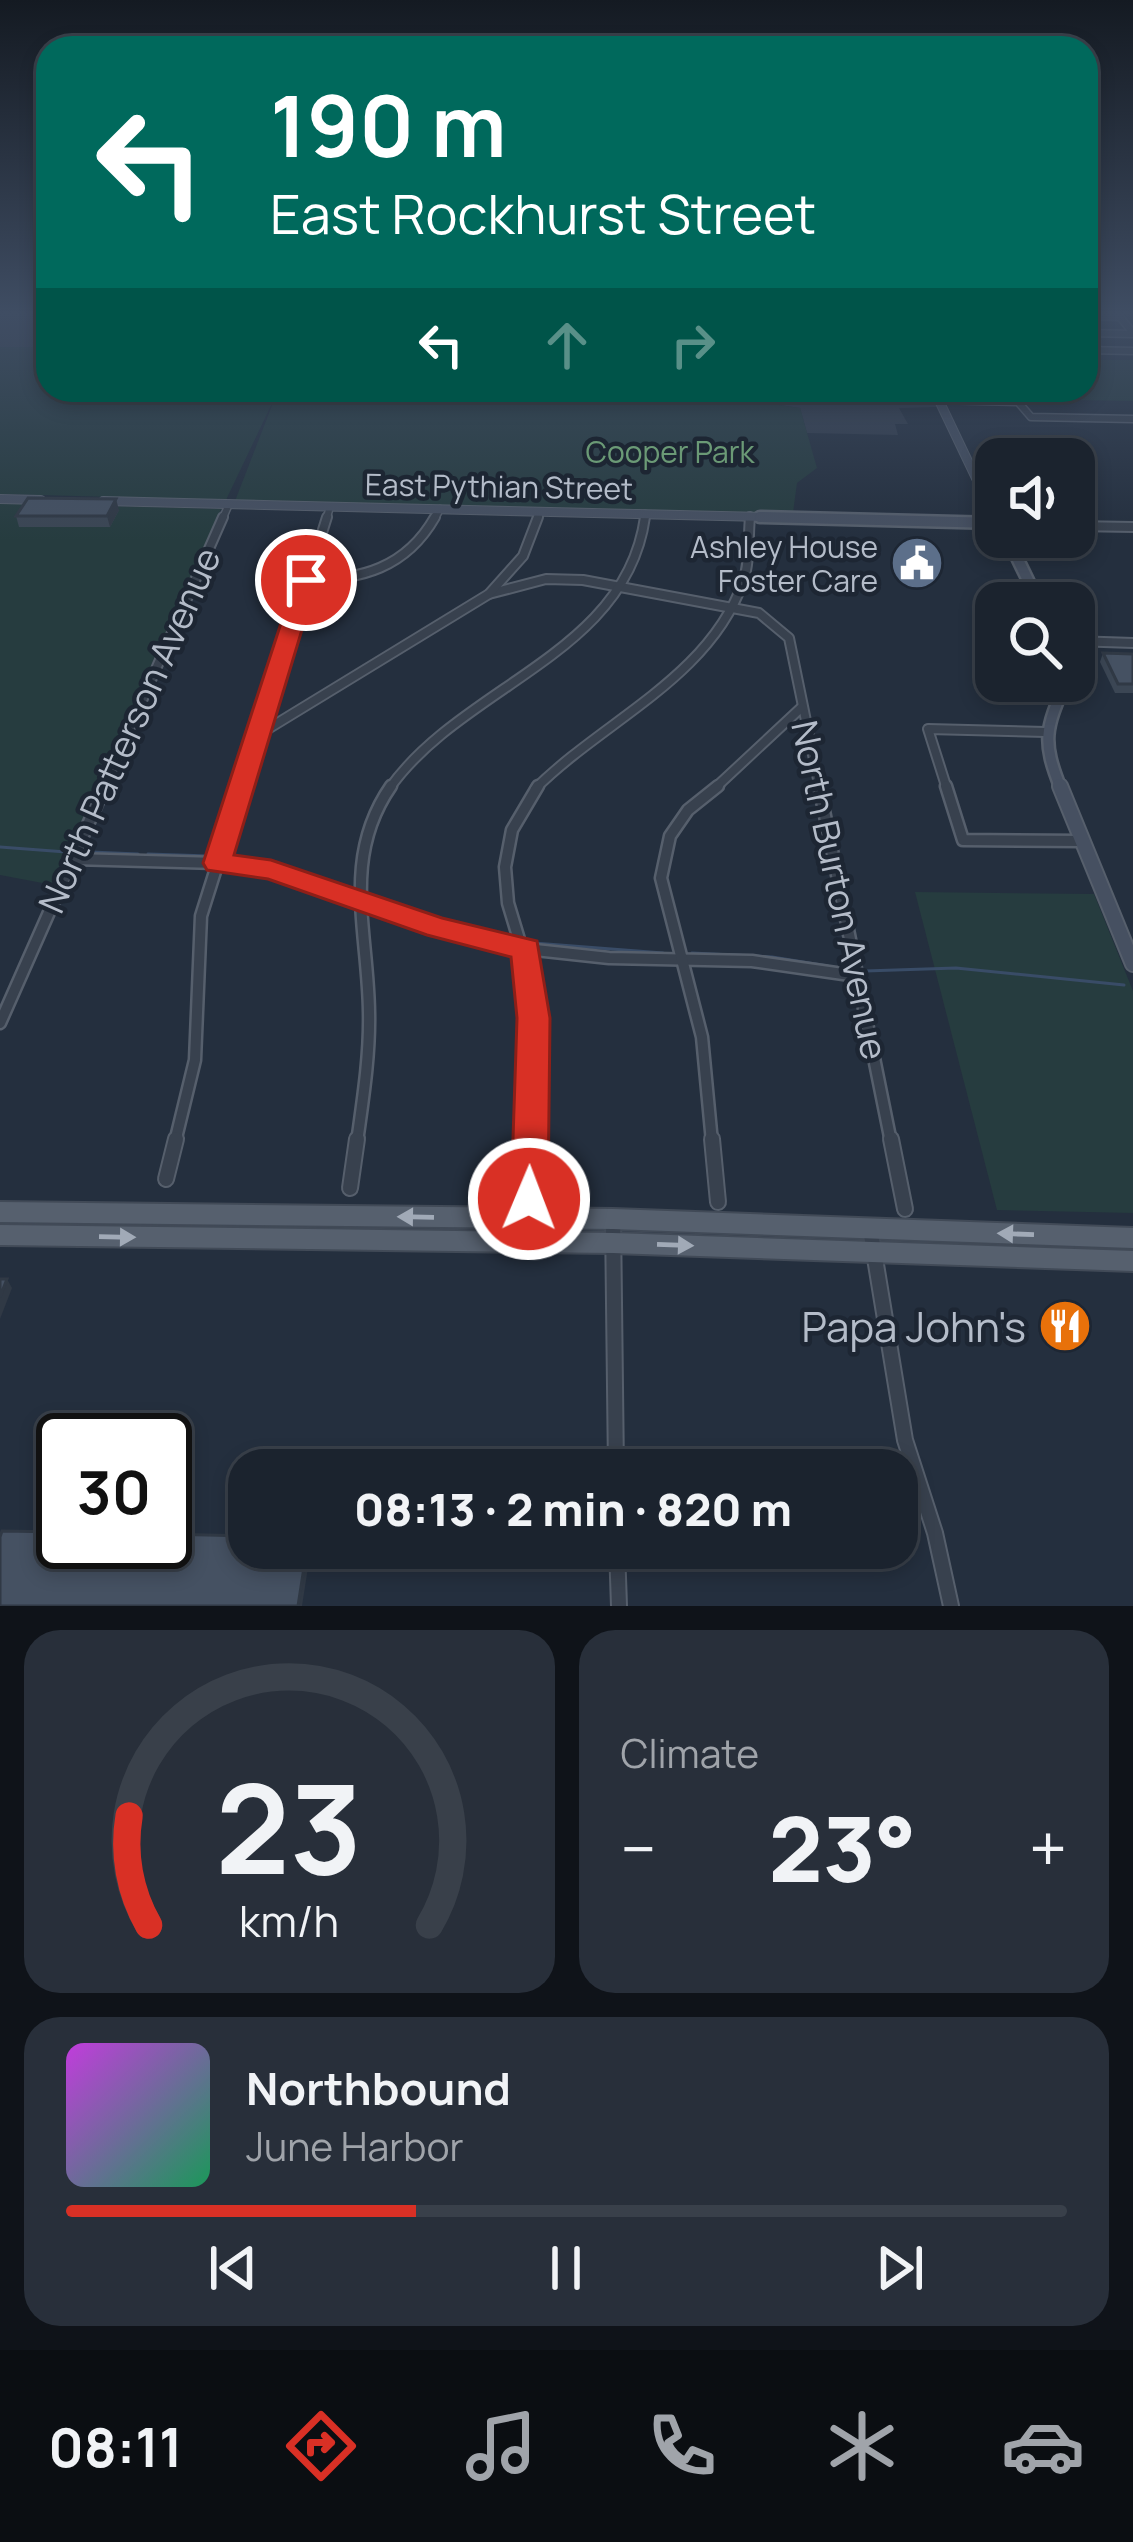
<!DOCTYPE html>
<html lang="en">
<head>
<meta charset="utf-8">
<style>
  :root { --surface:#1b232e; --page:#282f3a; --text:#f1f3f6; --muted:#a0a4aa; --line:#39404a; --accent:#d93025 }
  body { margin:0; font-family:Manrope,sans-serif; background:var(--page); color:var(--text); height:100vh; display:flex; flex-direction:column; font-size:45px; white-space:nowrap }
  * { box-sizing:border-box; margin:0 }
  p { font-size:39px; color:var(--muted) }
  .icon { flex:none; width:66px; height:66px; fill:none; stroke:currentColor; stroke-width:2; stroke-linecap:round; stroke-linejoin:round }
  .map { position:relative; height:1606px; overflow:hidden }
  .side { display:flex; flex-direction:column; gap:24px; padding:24px; background:#0f1319; flex:1 }
  .side>* { flex:none }
  .banner { position:absolute; left:36px; top:36px; width:1062px; height:366px; border-radius:36px; box-shadow:0 6px 18px #0003,0 0 0 3px var(--line); background:#00695c; color:#fff; overflow:hidden }
  .tools { position:absolute; left:975px; top:438px; display:grid; gap:24px }
  .tools a { display:grid; place-items:center; width:120px; height:120px; border-radius:24px; background:var(--surface); box-shadow:0 6px 18px #0003,0 0 0 3px var(--line); font-size:60px }
  .speed { position:absolute; left:36px; top:1413px; display:flex; gap:24px; font-size:60px; font-weight:700; text-align:center }
  .speed>* { display:grid; place-content:center; width:156px; height:156px; border-radius:50%; background:var(--surface); box-shadow:0 6px 18px #0003,0 0 0 3px var(--line); line-height:1 }
  .speed .limit { border:6px solid #111; border-radius:18px; background:#fff; color:#111 }
  .pin { position:absolute; display:grid; place-items:center; width:102px; height:102px; color:#fff; margin:-51px; border:6px solid #fff; border-radius:50%; box-shadow:0 3px 12px #0007 }
  .me { position:absolute; width:132px; margin:-66px; rotate:1deg; stroke-linejoin:round; filter:drop-shadow(0 0 9px #0008) }
  .turn { display:flex; align-items:center; gap:42px; height:252px; padding:0 36px; font-size:54px }
  .turn .icon { width:156px; height:156px; stroke-width:2.5 }
  .turn b { display:block; font-size:84px; line-height:102px }
  .lanes { display:flex; align-items:center; height:114px; padding:0 36px; background:#0003; justify-content:center; gap:60px; direction:ltr }
  .lanes .off { opacity:.35 }
  .big { font-size:90px; font-weight:800; line-height:1.1 }
  .side .widget { flex:1; display:flex; flex-direction:column; justify-content:center; gap:18px; min-width:0; padding:0 42px; border-radius:36px; background:var(--page) }
  .side .dial { align-items:center; gap:0 }
  .dial svg { height:312px; overflow:visible; fill:none; stroke:var(--line); stroke-width:7; stroke-linecap:round; text-anchor:middle }
  .dial text { fill:var(--text); stroke:none }
  .song { display:flex; align-items:center; gap:36px }
  .cover { width:144px; height:144px; border-radius:18px; background:linear-gradient(135deg,hsl(290 70% 55%),hsl(150 70% 35%)) }
  .played { height:12px; border-radius:6px; background:linear-gradient(90deg,var(--accent) 35%,var(--line) 35%) }
  .keys { display:flex; justify-content:space-around; direction:ltr }
  .heat { display:flex; justify-content:space-between; align-items:center; font-size:66px; direction:ltr }
  .side .tiles { flex:1; display:grid; gap:24px; grid-template-columns:1fr 1fr }
  .widget:last-child { grid-column:span 2 }
  .trip { position:absolute; left:228px; top:1449px; width:690px; height:120px; border-radius:36px; background:var(--surface); box-shadow:0 6px 18px #0003,0 0 0 3px var(--line); font-weight:800; line-height:120px; text-align:center }
  .dock { display:flex; height:192px; justify-content:space-around; align-items:center; background:#0b0e12; color:var(--muted) }
  .dock .icon { width:84px; height:84px }
  .dock .selected { color:var(--accent) }
  .dock b { font-size:54px; color:var(--text) }
  .map>svg:first-child { display:block }
  .airport { fill:#323c4b }
  .green { fill:#263c3f }
  .lines { fill:none; stroke-linecap:round; stroke-linejoin:round }
  .stream { stroke:#394c67; stroke-width:3 }
  .street-far3-casing { stroke:#565f6c; stroke-width:9 }
  .street-far2-casing { stroke:#565f6c; stroke-width:12 }
  .street-far1-casing { stroke:#565f6c; stroke-width:15 }
  .street-casing { stroke:#565f6c; stroke-width:18 }
  .secondary-far2-casing { stroke:#565f6c; stroke-width:10 }
  .secondary-far1-casing { stroke:#565f6c; stroke-width:15 }
  .secondary-casing { stroke:#565f6c; stroke-width:18 }
  .primary-casing { stroke:#414a57; stroke-width:24 }
  .street-far3 { stroke:#38414e; stroke-width:6 }
  .street-far2 { stroke:#38414e; stroke-width:8 }
  .street-far1 { stroke:#38414e; stroke-width:10 }
  .street { stroke:#38414e; stroke-width:14 }
  .secondary-far2 { stroke:#465061; stroke-width:8 }
  .secondary-far1 { stroke:#465061; stroke-width:10 }
  .secondary { stroke:#465061; stroke-width:14 }
  .primary { stroke:#56606e; stroke-width:20 }
  .wall { fill:#3b4654 }
  .shaded-wall { fill:#303945 }
  .building { fill:#455162; stroke:#303945; stroke-width:3 }
  .oneway { fill:#a1aab7 }
  .route { fill:#d93025; stroke:#8d1f18; stroke-width:3 }
  .labels { text-anchor:middle; dominant-baseline:central; stroke-width:9; stroke-linejoin:round; paint-order:stroke }
  .far-park-label { font-size:30px; fill:#6b9a76; stroke:#1d2633 }
  .far-street-label { font-size:30px; fill:#b4bcc9; stroke:#1d2633 }
  .far-poi-label { font-size:30px; fill:#b4bcc9; stroke:#1d2633; text-anchor:end }
  .street-label { font-size:36px; fill:#b4bcc9; stroke:#1d2633 }
  .near-poi-label { font-size:42px; fill:#b4bcc9; stroke:#1d2633; text-anchor:end }
</style>
</head>
<body>
<div class="map">
<svg width="1133" height="1606" viewBox="0 0 1133 1606">
  <rect width="100%" height="100%" fill="#242f3e"/>
  <g class="airport">
    <path d="M0 315H48V348L0 347Z"/>
    <path d="M674 390H929L937 407 899 408 908 424H895L898 435 807 433 800 408Z"/>
  </g>
  <g class="green">
    <path d="M0 347H48V390H674L800 408 817 468 797 483 793 513 235 501 276 395 226 500 0 494Z"/>
    <path d="M1086 360H1133V401L942 398 938 390H1086Z"/>
    <path d="M0 503 221 509 53 885 0 875Z"/>
    <path d="M915 892 1094 894 1133 991V1213L997 1210Z"/>
  </g>
  <g class="lines">
    <g class="stream">
      <path d="M0 847 66 852"/>
      <path d="M91 852 138 854"/>
      <path d="M148 854 209 856"/>
      <path d="M228 858 275 865 336 884"/>
      <path d="M366 896 390 906"/>
      <path d="M422 917 497 937"/>
      <path d="M534 943 663 953"/>
      <path d="M692 953 772 957 828 966"/>
      <path d="M865 971 956 968 1124 985"/>
    </g>
    <g class="street-far3-casing">
      <g id="street-far3">
        <path d="M1086 316 1120 317 1133 333"/>
        <path d="M1086 333 1133 334"/>
        <path d="M1086 350 1133 351"/>
        <path d="M939 400 1018 402 1031 417 1133 419"/>
        <path d="M222 520 229 504"/>
        <path d="M326 520 330 507"/>
        <path d="M434 520 440 509"/>
        <path d="M537 520 540 512"/>
        <path d="M644 520 645 514"/>
      </g>
    </g>
    <g class="street-far2-casing">
      <g id="street-far2">
        <path d="M1074 526 1133 527"/>
        <path d="M306 580C361 580 406 568 435 517"/>
        <path d="M489 594 546 579 583 580 759 613 789 638 820 789"/>
        <path d="M1074 641 1133 643"/>
        <path d="M258 735 489 594 523 556 538 517"/>
        <path d="M103 789 223 517"/>
        <path d="M241 789 327 517"/>
        <path d="M389 789C462 685 626 655 645 517"/>
        <path d="M535 789C604 720 709 678 743 582 750 562 748 538 750 517"/>
        <path d="M714 789 802 707"/>
        <path d="M947 789 928 729 1045 732"/>
      </g>
    </g>
    <g class="street-far1-casing">
      <g id="street-far1">
        <path d="M819 786 891 1142"/>
        <path d="M946 786 963 840 1082 841"/>
        <path d="M73 859 217 863 271 870 438 928 526 949 609 958 752 961 857 976"/>
        <path d="M0 1023 105 786"/>
        <path d="M175 1142 195 1060 201 916 242 786"/>
        <path d="M357 1142C363 1099 370 1055 369 1012 368 931 341 858 391 786"/>
        <path d="M531 1142 530 976 508 903 505 867 512 830 538 786"/>
        <path d="M712 1142 702 1037 661 878 670 836 688 810 718 786"/>
      </g>
    </g>
    <g class="street-casing">
      <g id="street">
        <path d="M712 1139 718 1202"/>
        <path d="M891 1139 905 1209"/>
        <path d="M166 1179 176 1139"/>
        <path d="M350 1188 357 1139"/>
        <path d="M529 1199 532 1139"/>
        <path d="M613 1219 616 1470"/>
        <path d="M870 1228 905 1440 935 1533 951 1606"/>
        <path d="M617 1548 619 1606"/>
      </g>
    </g>
    <g class="secondary-far2-casing">
      <g id="secondary-far2">
        <path d="M934 390 996 520"/>
        <path d="M0 499 41 500"/>
        <path d="M103 501 882 520"/>
      </g>
    </g>
    <g class="secondary-far1-casing">
      <g id="secondary-far1">
        <path d="M760 517 996 523"/>
        <path d="M1007 537 1039 603"/>
        <path d="M1061 789C1041 739 1046 729 1066 681"/>
      </g>
    </g>
    <g class="secondary-casing">
      <path id="secondary" d="M1060 786 1133 964"/>
    </g>
    <g class="primary-casing">
      <g id="primary">
        <path d="M0 1212 613 1219 1133 1238"/>
        <path d="M0 1235 613 1243 1133 1261"/>
      </g>
    </g>
    <use href="#street-far3" class="street-far3"/>
    <use href="#street-far2" class="street-far2"/>
    <use href="#street-far1" class="street-far1"/>
    <use href="#street" class="street"/>
    <use href="#secondary-far2" class="secondary-far2"/>
    <use href="#secondary-far1" class="secondary-far1"/>
    <use href="#secondary" class="secondary"/>
    <use href="#primary" class="primary"/>
  </g>
  <g class="wall">
    <path d="M119 510 110 527H19L16 516Z"/>
    <path d="M1103 653 1133 654V693H1115L1100 662Z"/>
  </g>
  <g class="shaded-wall">
    <path d="M116 499 119 510 110 527 107 516Z"/>
    <path d="M7 1279 12 1288 0 1319V1297Z"/>
    <path d="M307 1548H311L302 1606H298Z"/>
  </g>
  <g class="building">
    <path d="M28 498 116 499 107 516H16Z"/>
    <path d="M1103 653 1133 654V684H1118Z"/>
    <path d="M0 1279H7L0 1297Z"/>
    <path d="M2 1531 63 1532V1542H165V1534L249 1536V1548H307L298 1606H0V1537Z"/>
  </g>
  <defs><path id="oneway-solid" d="M-6-.8H1V-3.2L6.5 0L1 3.2V.8H-6Z" transform="scale(3)"/></defs>
  <g class="oneway">
    <use href="#oneway-solid" transform="translate(416 1217) rotate(-179)"/>
    <use href="#oneway-solid" transform="translate(1016 1234) rotate(-178)"/>
    <use href="#oneway-solid" transform="translate(117 1237) rotate(1)"/>
    <use href="#oneway-solid" transform="translate(675 1245) rotate(2)"/>
  </g>
  <linearGradient id="sky" x2="0" y2="1"><stop stop-color="#141a22"/><stop offset="0.58" stop-color="#3f4d63"/><stop offset="1" stop-color="#3f4d63" stop-opacity="0"/></linearGradient>
  <rect width="1133" height="540" fill="url(#sky)"/>
  <path class="route" d="M306 574 317 580 234 855 271 860 442 918 537 941 550 1018 548 1199 542 1211 529 1215 516 1211 511 1199 517 1018 511 957 427 935 268 879 207 870 203 863 295 580Z"/>
  <defs>
    <g id="civic-disc" transform="scale(2.7)"><circle r="9.5" fill="#5c6f8a" stroke="#1d2633"/><path d="M-.6-6.5H3V-4.5H.6V-3L4-1V1h2V6H-6V1h2V-1L-.6-3ZM-1.2 2.5V6h2.4V2.5Z" fill="#fff"/></g>
    <g id="restaurant-disc" transform="scale(2.7)"><circle r="9.5" fill="#e8710a" stroke="#1d2633"/><path d="M-5-6h1v4h1v-4h1v4h1v-4h1v5L-1.5 .5V6h-2V.5L-5-1ZM5-6V6H3V1.5H1.5Q1.5-4 5-6Z" fill="#fff"/></g>
  </defs>
  <g fill-rule="evenodd">
    <use href="#civic-disc" x="917" y="563"/>
    <use href="#restaurant-disc" x="1065" y="1326"/>
  </g>
  <g class="labels">
    <g class="far-park-label">
      <text x="670" y="451">Cooper Park</text>
    </g>
    <g class="far-street-label">
      <text transform="translate(499 486) rotate(1)">East Pythian Street</text>
    </g>
    <g class="far-poi-label">
      <text x="878" y="546">Ashley House<tspan x="878" dy="34">Foster Care</tspan></text>
    </g>
    <g class="street-label">
      <text transform="translate(129 730) rotate(-66)">North Patterson Avenue</text>
      <text transform="translate(840 890) rotate(78)">North Burton Avenue</text>
    </g>
    <g class="near-poi-label">
      <text x="1026" y="1326">Papa John's</text>
    </g>
  </g>
</svg>
<div class="tools">
<a><svg class="icon" aria-label="sound" viewBox="0 0 24 24"><path d="M4 9h4l5-4v14l-5-4H4zM17 9q2 3 0 6"/></svg></a>
<a><svg class="icon" aria-label="search" viewBox="0 0 24 24"><circle cx="10" cy="10" r="6"/><path d="M15 15l6 6"/></svg></a>
</div>
<div class="speed"><div class="limit">30</div></div>
<div class="pin" style="left:306px;top:580px;background:#d93025"><svg class="icon" aria-label="arrive" viewBox="0 0 24 24"><path d="M6 21V4h12l-3 4 3 4H6"/></svg></div>
<svg class="me" style="left:529px;top:1199px" viewBox="-20 -20 40 40"><circle r="17" fill="#d93025" stroke="#fff" stroke-width="3"/><path d="M0-11L8 9 0 5-8 9z" fill="#fff"/></svg>
<div class="trip">08:13 · 2 min · 820 m</div>
<div class="banner">
<div class="turn"><svg class="icon" aria-label="left" viewBox="0 0 24 24"><path d="M17 20v-9H6M10 6l-5 5 5 5"/></svg><div><b>190 m</b>East Rockhurst Street</div></div>
<div class="lanes"><svg class="icon" aria-label="left" viewBox="0 0 24 24"><path d="M17 20v-9H6M10 6l-5 5 5 5"/></svg><svg class="icon off" aria-label="ahead" viewBox="0 0 24 24"><path d="M12 20V5M6 11l6-6 6 6"/></svg><svg class="icon off" aria-label="right" viewBox="0 0 24 24"><path d="M7 20v-9h11M14 6l5 5-5 5"/></svg></div>
</div>
</div>
<section class="side">
<div class="tiles">
<div class="widget dial"><svg viewBox="0 0 100 80">
<path d="M14 69A42 42 0 1 1 86 69"/>
<path d="M14 69A42 42 0 0 1 9 41" stroke="#d93025"/>
<text x="50" y="56" font-size="32" font-weight="700">23</text>
<text x="50" y="72" font-size="11">km/h</text>
</svg></div>
<div class="widget"><p>Climate</p>
<div class="heat"><a>−</a><b class="big">23°</b><a>+</a></div>
</div>
<div class="widget">
<div class="song"><i class="cover"></i><div><b>Northbound</b><p>June Harbor</p></div></div>
<div class="played"></div>
<div class="keys"><svg class="icon" aria-label="previous" viewBox="0 0 24 24"><path d="M18 5L8 12l10 7zM5 5v14"/></svg><svg class="icon" aria-label="pause" viewBox="0 0 24 24"><path d="M8 5v14M16 5v14"/></svg><svg class="icon" aria-label="next" viewBox="0 0 24 24"><path d="M6 5l10 7-10 7zM19 5v14"/></svg></div>
</div>
</div>
</section>
<nav class="dock">
<b>08:11</b>
<svg class="icon selected" aria-label="directions" viewBox="0 0 24 24"><path d="M12 3l9 9-9 9-9-9zM9 14v-3h6M13 9l2 2-2 2"/></svg>
<svg class="icon" aria-label="music" viewBox="0 0 24 24"><path d="M9 18V5l10-2v13"/><circle cx="6" cy="18" r="3"/><circle cx="16" cy="16" r="3"/></svg>
<svg class="icon" aria-label="phone" viewBox="0 0 24 24"><path d="M5 4h4l2 5-3 2q2 4 5 5l2-3 5 2v4C11 20 4 13 5 4z"/></svg>
<svg class="icon" aria-label="climate" viewBox="0 0 24 24"><path d="M12 3v18M4 7l16 10M4 17L20 7"/></svg>
<svg class="icon" aria-label="car" viewBox="0 0 24 24"><path d="M5 17H2v-5l4-1 3-4h7l3 4 3 1v5h-3M9 17h6M6 11h13"/><circle cx="7" cy="17" r="2"/><circle cx="17" cy="17" r="2"/></svg>
</nav>
</body>
</html>
